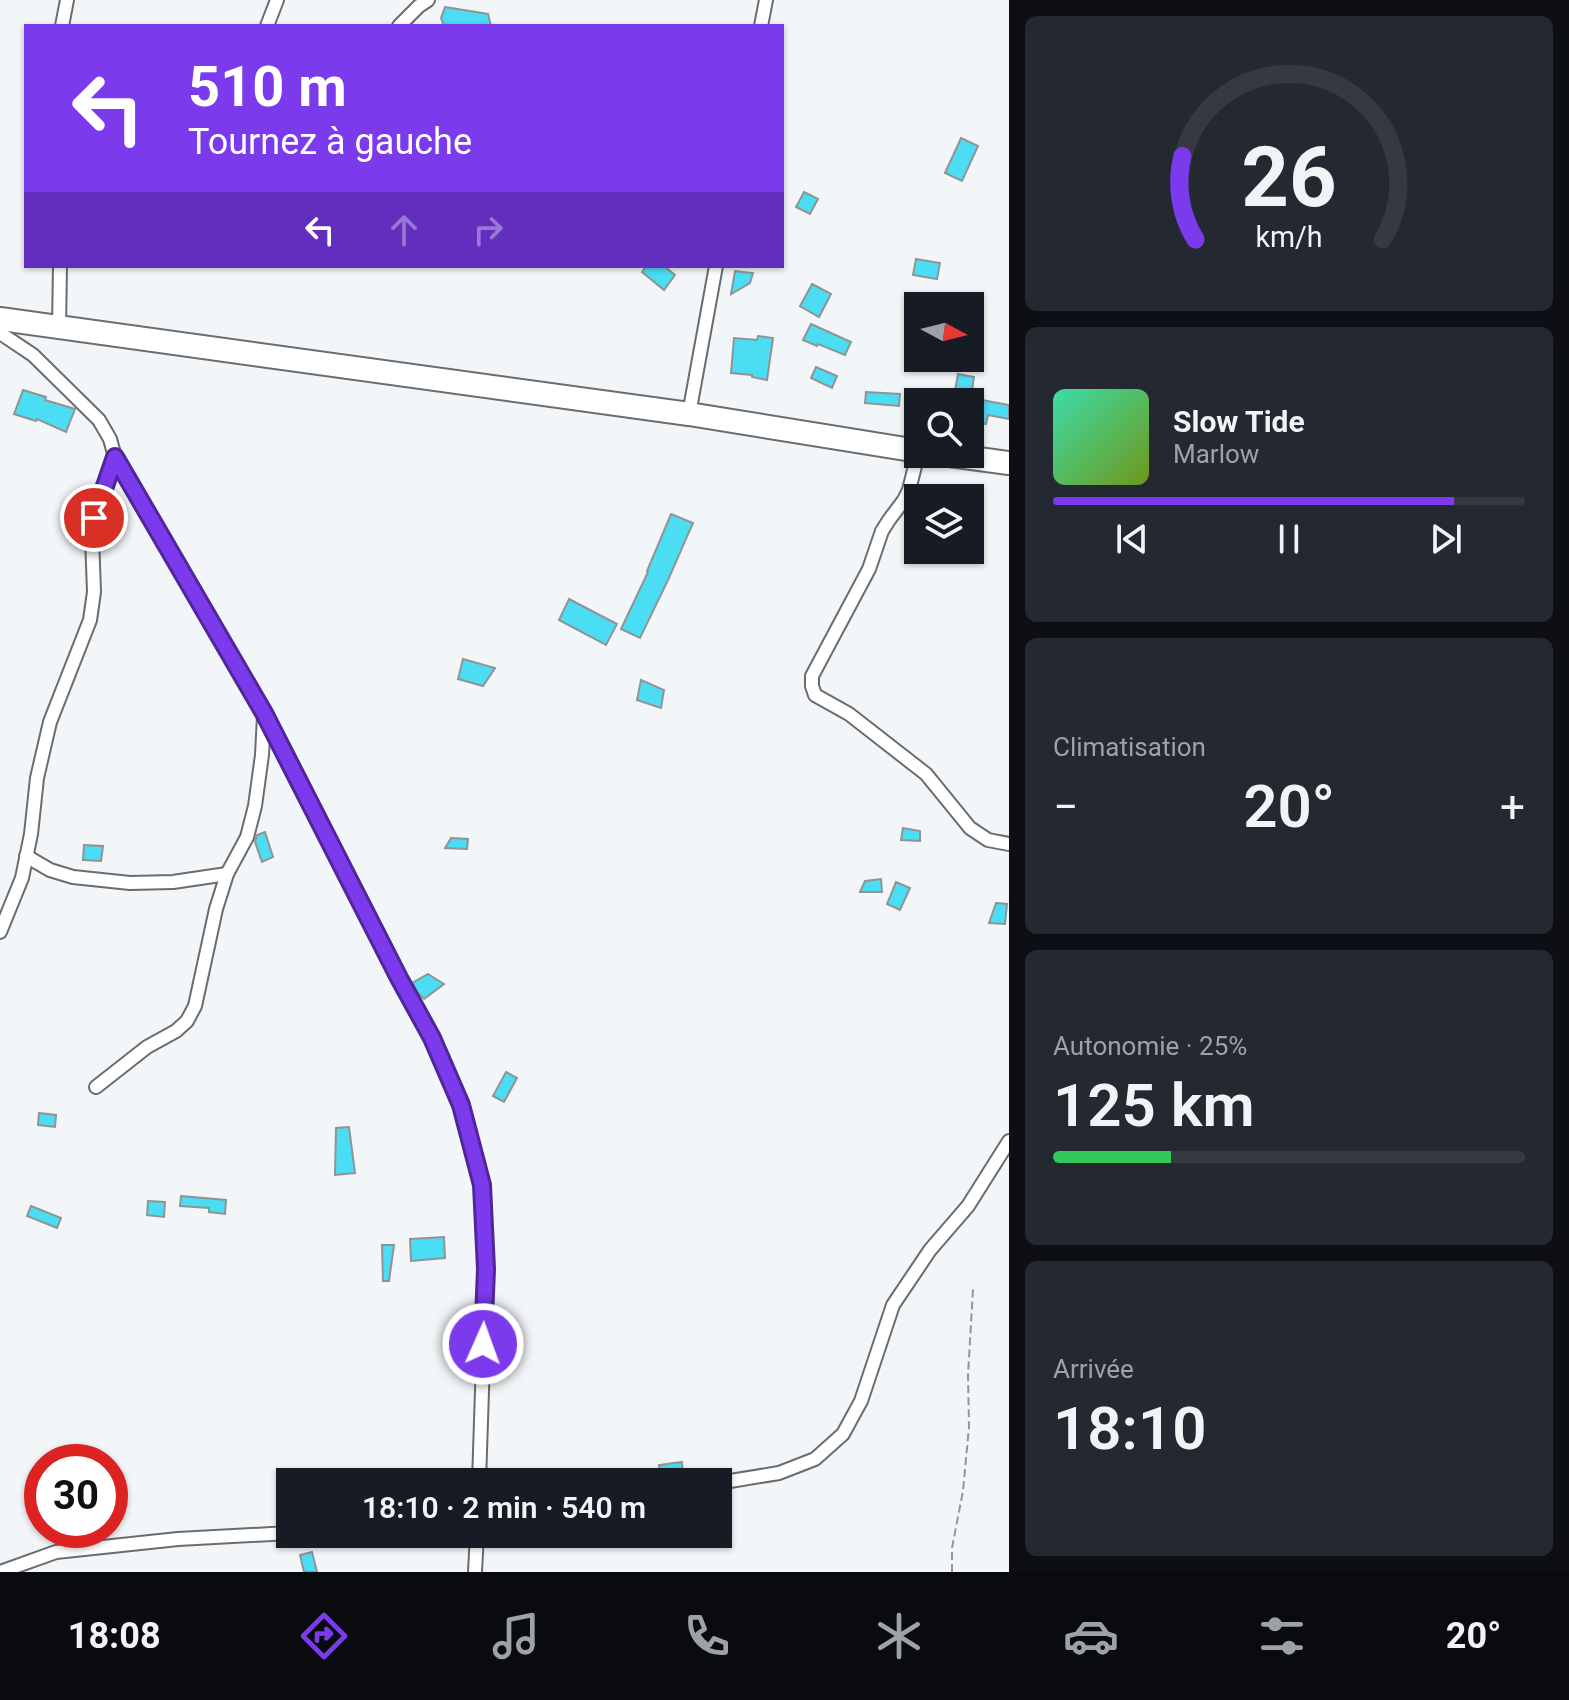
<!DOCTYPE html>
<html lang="fr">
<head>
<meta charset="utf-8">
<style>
  :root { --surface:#171b24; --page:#242831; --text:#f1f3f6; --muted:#9ea1a6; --line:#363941; --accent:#7c3aed }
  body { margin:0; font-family:Roboto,sans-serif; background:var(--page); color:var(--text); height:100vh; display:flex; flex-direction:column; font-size:30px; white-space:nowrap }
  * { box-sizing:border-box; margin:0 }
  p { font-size:26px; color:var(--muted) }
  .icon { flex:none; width:44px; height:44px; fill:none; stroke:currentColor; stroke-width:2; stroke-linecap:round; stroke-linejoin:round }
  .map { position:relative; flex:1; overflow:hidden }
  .sheet { display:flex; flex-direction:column; gap:16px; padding:16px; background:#0d0f14; width:560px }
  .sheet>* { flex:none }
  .hud { position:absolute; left:24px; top:24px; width:760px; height:244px; border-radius:0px; box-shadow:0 2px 6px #0004; background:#7c3aed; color:#fff; overflow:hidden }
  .needle { width:52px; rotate:97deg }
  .fabs { position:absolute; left:904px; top:292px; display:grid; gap:16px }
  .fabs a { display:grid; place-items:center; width:80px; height:80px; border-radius:0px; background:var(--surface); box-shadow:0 2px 6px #0004; font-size:40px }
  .speed { position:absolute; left:24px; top:1444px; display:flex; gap:16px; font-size:40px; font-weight:700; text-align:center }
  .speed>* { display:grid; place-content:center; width:104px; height:104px; border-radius:50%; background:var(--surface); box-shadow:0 2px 6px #0004; line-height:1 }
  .speed .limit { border:12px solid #d22; background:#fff; color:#111 }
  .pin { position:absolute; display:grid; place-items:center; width:68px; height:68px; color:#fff; margin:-34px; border:4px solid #fff; border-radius:50%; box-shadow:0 2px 8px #0007 }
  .me { position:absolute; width:88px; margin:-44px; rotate:2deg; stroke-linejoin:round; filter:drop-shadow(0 0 6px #0008) }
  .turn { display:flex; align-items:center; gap:28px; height:168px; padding:0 32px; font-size:36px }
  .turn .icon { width:104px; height:104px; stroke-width:2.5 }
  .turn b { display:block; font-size:56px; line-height:68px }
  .lanes { display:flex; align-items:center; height:76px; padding:0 32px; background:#0003; justify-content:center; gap:40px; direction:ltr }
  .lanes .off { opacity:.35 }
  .big { font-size:60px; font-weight:600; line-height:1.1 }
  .sheet .tile { flex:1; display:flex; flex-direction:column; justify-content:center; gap:12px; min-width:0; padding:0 28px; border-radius:12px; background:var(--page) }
  .sheet .dial { align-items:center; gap:0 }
  .dial svg { height:208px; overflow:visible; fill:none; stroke:var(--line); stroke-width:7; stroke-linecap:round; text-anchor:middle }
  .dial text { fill:var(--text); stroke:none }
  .song { display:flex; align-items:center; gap:24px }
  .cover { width:96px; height:96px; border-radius:12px; background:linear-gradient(135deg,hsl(160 70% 55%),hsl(80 70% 35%)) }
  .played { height:8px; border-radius:4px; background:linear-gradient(90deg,var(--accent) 85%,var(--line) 85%) }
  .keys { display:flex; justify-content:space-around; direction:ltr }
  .heat { display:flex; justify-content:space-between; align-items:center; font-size:44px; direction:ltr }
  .charge { height:12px; border-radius:6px; background:linear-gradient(90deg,#34c759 25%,var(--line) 0) }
  .trip { position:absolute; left:276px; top:1468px; width:456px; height:80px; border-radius:0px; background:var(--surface); box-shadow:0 2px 6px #0004; font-weight:600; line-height:80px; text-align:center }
  .menu { display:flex; height:128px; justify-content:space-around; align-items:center; background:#090b0e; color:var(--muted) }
  .menu .icon { width:56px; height:56px }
  .menu .active { color:var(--accent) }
  .menu b { font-size:36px; color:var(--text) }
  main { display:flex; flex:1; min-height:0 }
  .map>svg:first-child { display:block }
  .building { fill:#4bddf4; stroke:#909495; stroke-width:2 }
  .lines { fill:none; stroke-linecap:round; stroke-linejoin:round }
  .minor-casing { stroke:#6a6d6f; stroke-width:16 }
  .trunk-casing { stroke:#6a6d6f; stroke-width:26 }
  .path { stroke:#939597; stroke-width:2; stroke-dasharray:8 4; stroke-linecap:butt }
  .minor { stroke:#fff; stroke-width:12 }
  .trunk { stroke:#fff; stroke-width:22 }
  .route-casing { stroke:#51269a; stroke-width:20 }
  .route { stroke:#7c3aed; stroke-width:14 }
</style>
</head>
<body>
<main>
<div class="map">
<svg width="1009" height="1572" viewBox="0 0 1009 1572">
  <rect width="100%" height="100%" fill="#f3f6f8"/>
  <g class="building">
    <path d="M445 7 488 14 491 26H444L441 18Z"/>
    <path d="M961 138 978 146 962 181 945 173Z"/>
    <path d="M804 192 818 199 810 214 796 207Z"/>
    <path d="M916 259 940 263 937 279 913 275Z"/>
    <path d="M646 266H664L675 275 664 290 642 272Z"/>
    <path d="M735 271 753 273 750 283 731 294Z"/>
    <path d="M812 284 831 294 819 317 800 306Z"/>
    <path d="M811 324 851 342 845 355 818 344 817 346 803 340Z"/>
    <path d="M758 336 773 338 767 380 752 377V375L731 373 734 338 757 340Z"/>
    <path d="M816 367 837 376 832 388 811 378Z"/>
    <path d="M958 374 974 377 971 398 1009 405V419L988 415 986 424 970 421V402H953Z"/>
    <path d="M23 390 46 397 45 400 75 409 66 432 37 419 36 421 14 414Z"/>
    <path d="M866 392 900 394 899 406 865 403Z"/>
    <path d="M671 514 693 523 668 580 640 638 621 629 648 572 647 571Z"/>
    <path d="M569 599 617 624 606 645 559 620Z"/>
    <path d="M463 659 495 668 483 686 458 679Z"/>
    <path d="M641 680 664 690 661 708 637 700Z"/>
    <path d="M903 828 920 831V841L901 840Z"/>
    <path d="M265 832 273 857 262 862 255 842 257 835Z"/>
    <path d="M451 838 468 839 467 849 445 848Z"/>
    <path d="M84 845 103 846 101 861 83 860Z"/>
    <path d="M881 879 882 892H860L865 881Z"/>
    <path d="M896 882 910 888 900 910 887 904Z"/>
    <path d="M996 903 1007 904 1005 924 989 923Z"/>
    <path d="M428 974 444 984 424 999 418 993 412 983Z"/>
    <path d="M506 1072 517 1078 504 1102 493 1096Z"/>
    <path d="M39 1113 56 1115 55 1127 38 1125Z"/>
    <path d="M349 1127 355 1173 335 1175 336 1128Z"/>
    <path d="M181 1196 226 1200 225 1214 209 1212V1208L180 1206Z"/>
    <path d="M148 1201 165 1202 164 1217 147 1215Z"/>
    <path d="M31 1206 61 1218 57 1228 27 1216Z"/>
    <path d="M444 1237 445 1258 411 1261 410 1239Z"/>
    <path d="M382 1245H394L389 1281H383Z"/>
    <path d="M682 1462 683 1477 661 1479 659 1465Z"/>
    <path d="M312 1552 317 1572H304L300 1555Z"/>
  </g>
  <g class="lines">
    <g class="minor-casing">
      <g id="minor">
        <path d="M62 26 67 0"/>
        <path d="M267 26 277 0"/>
        <path d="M399 26 419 6 428 0"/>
        <path d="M761 26 766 0"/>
        <path d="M59 328 60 266"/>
        <path d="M0 333 33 355 99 420 110 439 115 457 94 518 92 537 94 592 90 620 50 722 37 778 31 834 22 878 0 932"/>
        <path d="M689 414 716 266"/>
        <path d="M918 454 909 490 904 500 889 520 882 531 869 569 812 676V686L815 695 849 714 926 774 970 828 988 840 1009 844"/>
        <path d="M115 457 264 713 301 788 399 978 432 1038 461 1105 482 1185 486 1269 479 1482"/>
        <path d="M26 856 50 870 73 877 130 883 173 882 227 874"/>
        <path d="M96 1087 147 1047 176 1031 187 1021 195 1006 216 909 227 874 247 837 255 806 262 755 264 716"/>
        <path d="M718 1483 779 1473 815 1459 843 1434 861 1401 893 1305 930 1250 968 1206 1009 1141"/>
        <path d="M0 1572 56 1552 178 1539 290 1533"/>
        <path d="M475 1572 477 1534"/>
      </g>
    </g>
    <g class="trunk-casing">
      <g id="trunk">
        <path d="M0 319 689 414 918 451"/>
        <path d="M942 454 1009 463"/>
      </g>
    </g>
    <path class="path" d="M952 1572V1548L963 1491 969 1427 968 1375 973 1289"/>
    <use href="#minor" class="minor"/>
    <use href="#trunk" class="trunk"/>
  </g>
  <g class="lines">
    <g class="route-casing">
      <path id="route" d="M94 518 115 457 264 713 399 978 432 1038 461 1105 482 1185 486 1269 483 1344"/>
    </g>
    <use href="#route" class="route"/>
  </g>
</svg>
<div class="fabs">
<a><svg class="needle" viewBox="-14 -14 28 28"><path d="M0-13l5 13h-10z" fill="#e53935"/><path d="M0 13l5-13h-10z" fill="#9ea1a6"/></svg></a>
<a><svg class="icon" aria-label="search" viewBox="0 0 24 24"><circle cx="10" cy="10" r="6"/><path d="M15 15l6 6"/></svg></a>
<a><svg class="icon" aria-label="layers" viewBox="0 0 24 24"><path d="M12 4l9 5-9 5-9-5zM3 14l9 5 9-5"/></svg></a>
</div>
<div class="speed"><div class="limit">30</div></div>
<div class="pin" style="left:94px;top:518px;background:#d93025"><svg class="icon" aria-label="arrive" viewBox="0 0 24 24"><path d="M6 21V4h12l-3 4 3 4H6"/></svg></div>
<svg class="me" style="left:483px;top:1344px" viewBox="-20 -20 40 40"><circle r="17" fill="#7c3aed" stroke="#fff" stroke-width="3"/><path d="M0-11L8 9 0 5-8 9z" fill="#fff"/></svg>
<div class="trip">18:10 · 2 min · 540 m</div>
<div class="hud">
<div class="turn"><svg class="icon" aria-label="left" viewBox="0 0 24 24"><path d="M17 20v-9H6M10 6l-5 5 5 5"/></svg><div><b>510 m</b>Tournez à gauche</div></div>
<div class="lanes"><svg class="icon" aria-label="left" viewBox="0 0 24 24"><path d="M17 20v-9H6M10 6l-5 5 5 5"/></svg><svg class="icon off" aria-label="ahead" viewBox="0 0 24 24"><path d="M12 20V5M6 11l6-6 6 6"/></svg><svg class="icon off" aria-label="right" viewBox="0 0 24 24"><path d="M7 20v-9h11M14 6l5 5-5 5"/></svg></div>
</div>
</div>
<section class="sheet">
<div class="tile dial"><svg viewBox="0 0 100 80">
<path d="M14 69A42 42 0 1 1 86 69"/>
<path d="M14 69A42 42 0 0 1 9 37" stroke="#7c3aed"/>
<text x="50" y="56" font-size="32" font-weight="700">26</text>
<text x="50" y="72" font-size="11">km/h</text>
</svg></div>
<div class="tile">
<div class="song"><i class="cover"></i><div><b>Slow Tide</b><p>Marlow</p></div></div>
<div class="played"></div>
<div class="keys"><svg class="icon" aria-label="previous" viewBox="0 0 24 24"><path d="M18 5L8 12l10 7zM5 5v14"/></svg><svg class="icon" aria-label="pause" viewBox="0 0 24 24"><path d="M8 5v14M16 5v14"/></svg><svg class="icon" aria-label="next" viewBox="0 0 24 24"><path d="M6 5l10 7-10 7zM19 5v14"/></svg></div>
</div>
<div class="tile"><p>Climatisation</p>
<div class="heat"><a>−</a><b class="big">20°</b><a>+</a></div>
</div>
<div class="tile"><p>Autonomie · 25%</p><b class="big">125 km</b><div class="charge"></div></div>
<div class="tile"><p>Arrivée</p><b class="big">18:10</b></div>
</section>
</main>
<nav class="menu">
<b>18:08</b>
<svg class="icon active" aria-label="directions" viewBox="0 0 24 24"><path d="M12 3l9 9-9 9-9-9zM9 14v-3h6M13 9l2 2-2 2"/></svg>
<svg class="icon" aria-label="music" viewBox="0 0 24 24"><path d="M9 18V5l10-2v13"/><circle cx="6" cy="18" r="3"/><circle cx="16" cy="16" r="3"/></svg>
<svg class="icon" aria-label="phone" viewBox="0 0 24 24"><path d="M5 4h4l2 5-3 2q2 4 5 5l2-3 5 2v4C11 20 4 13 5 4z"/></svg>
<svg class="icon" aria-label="climate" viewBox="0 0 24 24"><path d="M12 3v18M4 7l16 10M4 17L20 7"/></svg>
<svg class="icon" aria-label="car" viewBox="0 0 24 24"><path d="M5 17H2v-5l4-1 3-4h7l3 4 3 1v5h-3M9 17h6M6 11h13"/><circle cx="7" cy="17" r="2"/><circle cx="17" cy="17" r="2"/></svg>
<svg class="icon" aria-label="filters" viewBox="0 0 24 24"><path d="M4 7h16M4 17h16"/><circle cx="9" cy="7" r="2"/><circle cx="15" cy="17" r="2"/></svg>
<b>20°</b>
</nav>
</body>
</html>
